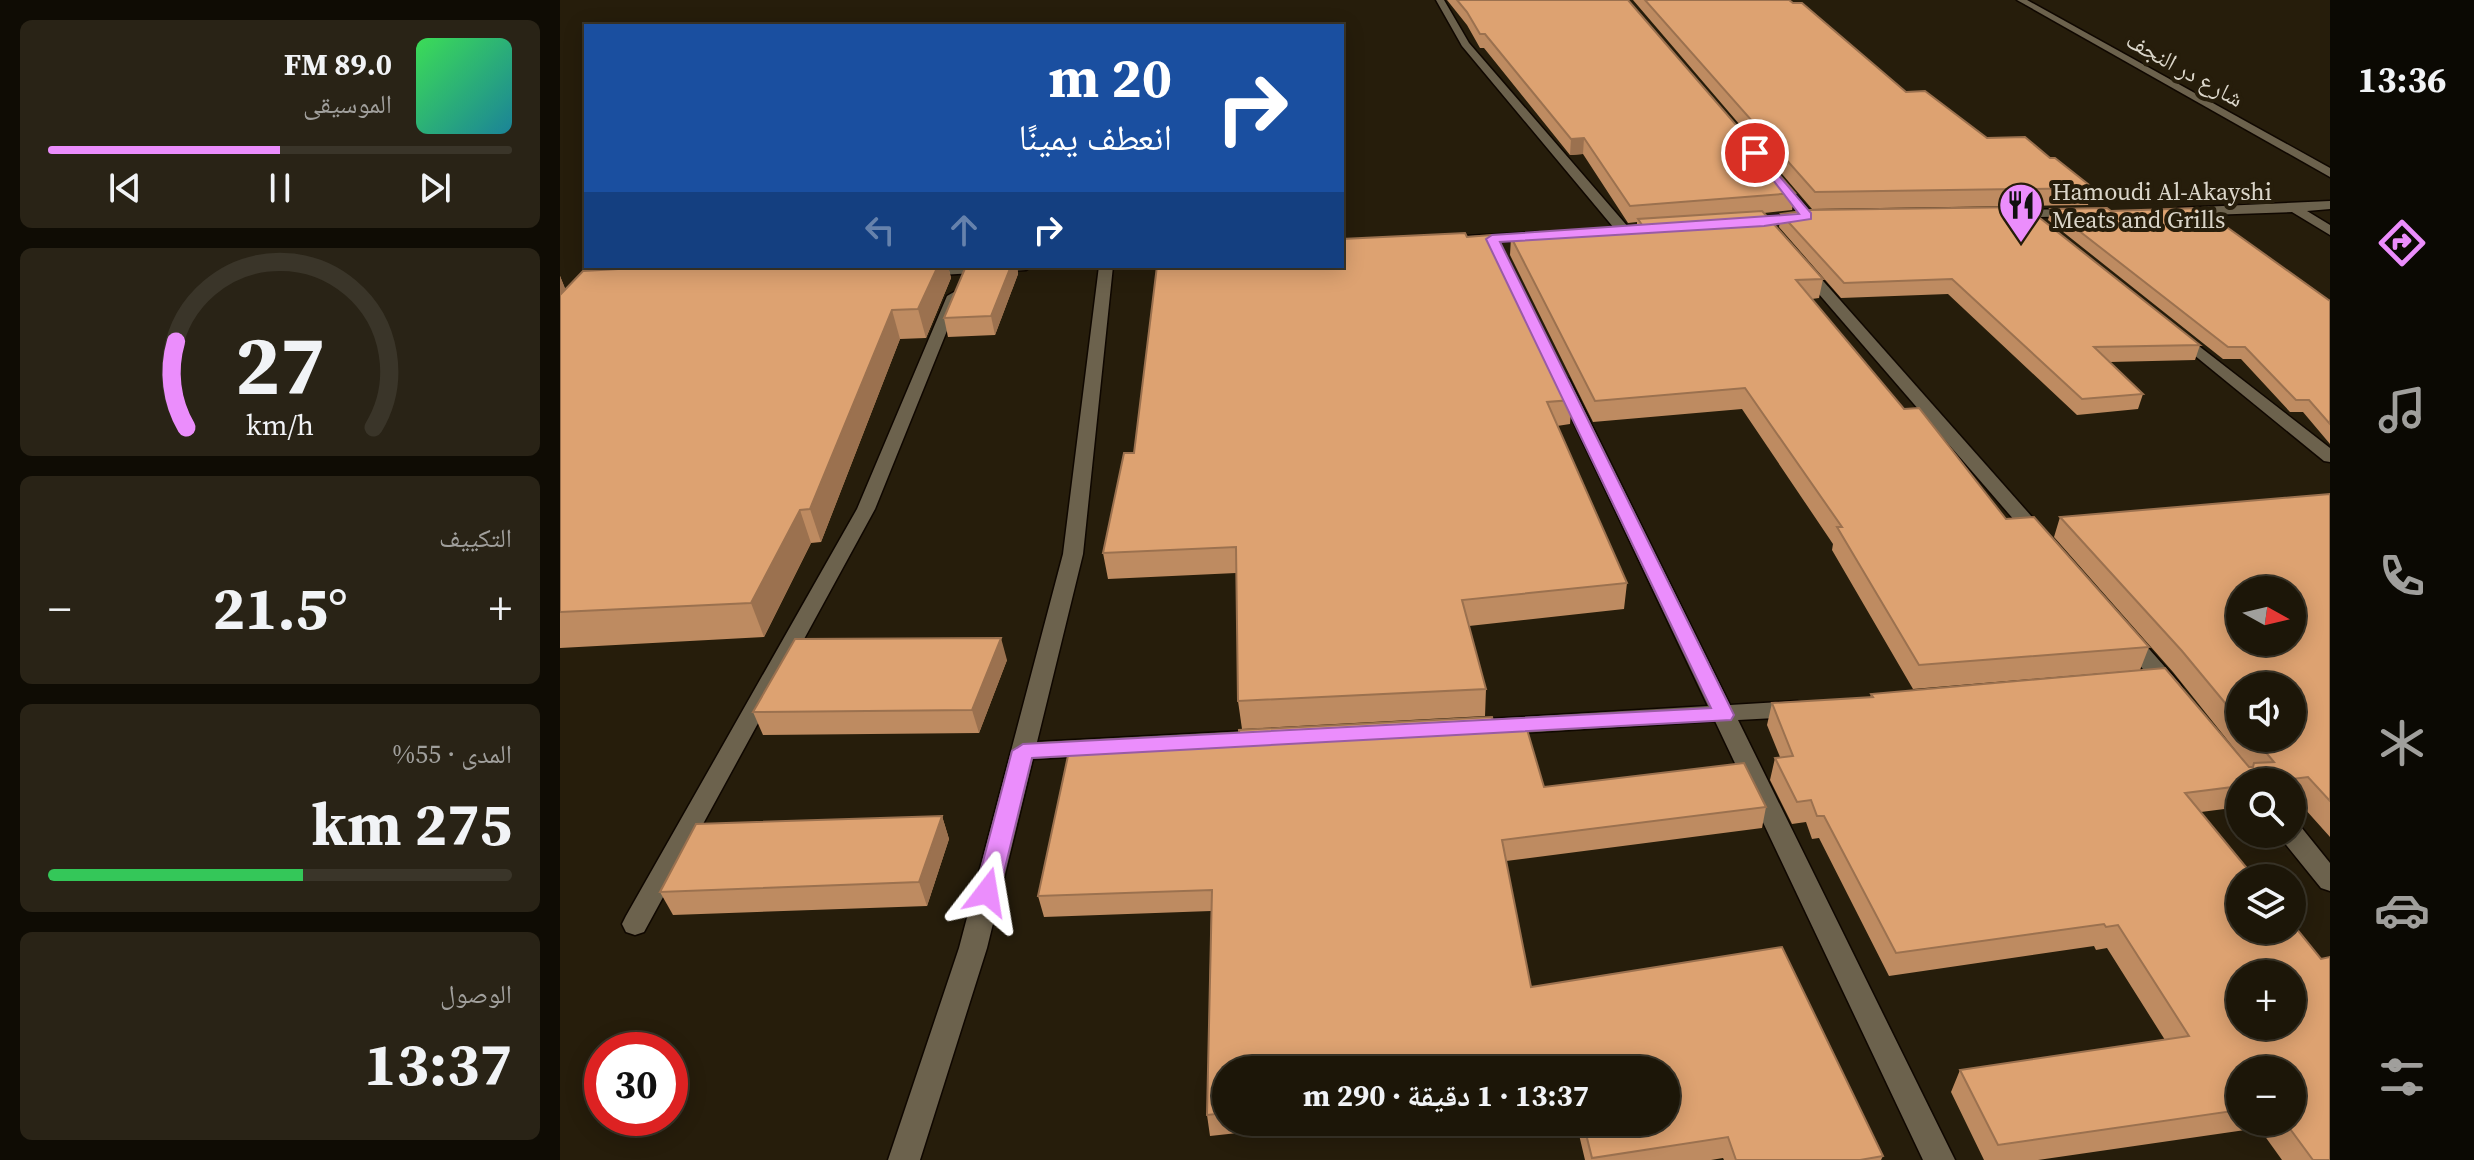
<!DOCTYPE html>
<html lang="ar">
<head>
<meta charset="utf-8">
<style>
  :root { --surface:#1c1608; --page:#292316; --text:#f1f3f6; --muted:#a09f9c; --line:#3a3529; --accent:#eb8dfc }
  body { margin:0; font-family:"Source Serif 4","Noto Naskh Arabic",serif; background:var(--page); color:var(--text); direction:rtl; height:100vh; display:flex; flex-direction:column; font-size:30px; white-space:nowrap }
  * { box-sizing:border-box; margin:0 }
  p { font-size:26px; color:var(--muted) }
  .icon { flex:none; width:44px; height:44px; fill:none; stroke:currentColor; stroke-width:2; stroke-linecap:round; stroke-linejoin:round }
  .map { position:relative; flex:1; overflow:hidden; direction:ltr }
  .sheet { display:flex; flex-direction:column; gap:20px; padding:20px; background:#0f0c04; width:560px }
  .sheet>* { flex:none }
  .top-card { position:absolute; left:24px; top:24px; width:760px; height:244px; border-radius:0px; box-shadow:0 4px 20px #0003,0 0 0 2px var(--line); direction:rtl; background:#1a4fa0; color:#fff; overflow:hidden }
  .needle { width:52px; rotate:98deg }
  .controls { position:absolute; left:1666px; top:576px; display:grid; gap:16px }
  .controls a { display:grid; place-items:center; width:80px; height:80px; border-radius:50%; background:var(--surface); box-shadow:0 4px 20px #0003,0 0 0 2px var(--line); font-size:40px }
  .speed { position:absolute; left:24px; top:1032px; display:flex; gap:16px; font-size:40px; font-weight:700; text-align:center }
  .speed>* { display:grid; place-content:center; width:104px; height:104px; border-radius:50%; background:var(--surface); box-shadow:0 4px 20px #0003,0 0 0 2px var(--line); line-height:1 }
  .speed .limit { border:12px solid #d22; background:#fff; color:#111 }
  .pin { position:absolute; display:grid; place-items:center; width:68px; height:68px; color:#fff; margin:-34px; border:4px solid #fff; border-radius:50%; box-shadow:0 2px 8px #0007 }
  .me { position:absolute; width:88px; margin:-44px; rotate:14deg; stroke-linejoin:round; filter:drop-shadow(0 0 6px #0008) }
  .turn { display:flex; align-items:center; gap:28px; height:168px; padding:0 40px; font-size:36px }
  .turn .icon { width:104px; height:104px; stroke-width:2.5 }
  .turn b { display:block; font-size:56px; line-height:68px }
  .lanes { display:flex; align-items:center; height:76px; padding:0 40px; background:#0003; justify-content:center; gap:40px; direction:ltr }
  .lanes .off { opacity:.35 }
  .big { font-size:60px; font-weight:700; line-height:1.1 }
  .sheet .tile { flex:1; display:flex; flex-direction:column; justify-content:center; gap:12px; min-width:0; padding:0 28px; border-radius:12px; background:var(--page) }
  .sheet .dial { align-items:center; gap:0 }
  .dial svg { height:208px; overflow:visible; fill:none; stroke:var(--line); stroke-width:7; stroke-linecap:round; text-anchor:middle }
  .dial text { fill:var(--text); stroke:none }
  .song { display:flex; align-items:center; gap:24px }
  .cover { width:96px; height:96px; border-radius:12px; background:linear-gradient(135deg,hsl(130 70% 55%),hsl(190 70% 35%)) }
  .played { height:8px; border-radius:4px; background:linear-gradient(90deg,var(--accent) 50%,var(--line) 50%) }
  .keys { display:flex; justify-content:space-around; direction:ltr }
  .heat { display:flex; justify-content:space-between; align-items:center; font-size:44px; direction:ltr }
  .charge { height:12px; border-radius:6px; background:linear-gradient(90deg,#34c759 55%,var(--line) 0) }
  .trip { position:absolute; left:652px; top:1056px; width:468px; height:80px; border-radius:40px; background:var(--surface); box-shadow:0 4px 20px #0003,0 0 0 2px var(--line); font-weight:700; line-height:80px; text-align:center; direction:rtl }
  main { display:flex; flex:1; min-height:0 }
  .dock { display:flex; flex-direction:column; width:144px; justify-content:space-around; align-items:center; background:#0b0903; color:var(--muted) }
  .dock .icon { width:56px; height:56px }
  .dock .on { color:var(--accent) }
  .dock b { font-size:36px; color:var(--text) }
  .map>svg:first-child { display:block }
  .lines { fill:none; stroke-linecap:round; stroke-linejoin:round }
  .street-casing { stroke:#0f0700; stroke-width:3 }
  .street { fill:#6c624d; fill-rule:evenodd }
  .wall { fill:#be8b61; fill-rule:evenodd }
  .shaded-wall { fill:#9b714f }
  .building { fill:#dda271; stroke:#9b714f; stroke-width:2; fill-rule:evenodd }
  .route { fill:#eb8dfc; stroke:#995ca4; stroke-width:2 }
  .labels { text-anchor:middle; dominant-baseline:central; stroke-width:8; stroke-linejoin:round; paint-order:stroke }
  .far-street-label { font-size:24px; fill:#dbd6ca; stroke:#261d0b }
  .far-poi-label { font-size:24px; fill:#dbd6ca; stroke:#261d0b; text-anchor:start }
</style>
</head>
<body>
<main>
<nav class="dock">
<b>13:36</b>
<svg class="icon on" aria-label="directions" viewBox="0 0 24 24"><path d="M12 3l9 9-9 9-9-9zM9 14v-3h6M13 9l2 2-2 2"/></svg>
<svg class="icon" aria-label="music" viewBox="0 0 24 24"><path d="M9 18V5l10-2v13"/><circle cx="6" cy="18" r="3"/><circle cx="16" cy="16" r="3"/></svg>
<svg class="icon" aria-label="phone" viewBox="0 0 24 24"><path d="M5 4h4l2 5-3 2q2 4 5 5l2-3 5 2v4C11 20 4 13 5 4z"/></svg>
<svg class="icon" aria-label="climate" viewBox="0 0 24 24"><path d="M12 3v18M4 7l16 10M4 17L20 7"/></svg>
<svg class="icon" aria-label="car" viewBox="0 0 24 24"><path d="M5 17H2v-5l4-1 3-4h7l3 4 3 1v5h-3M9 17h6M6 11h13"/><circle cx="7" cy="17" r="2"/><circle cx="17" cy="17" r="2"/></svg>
<svg class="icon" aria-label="filters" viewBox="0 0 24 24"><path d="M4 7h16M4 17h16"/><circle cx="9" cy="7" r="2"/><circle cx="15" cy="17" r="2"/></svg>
</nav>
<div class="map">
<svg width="1770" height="1160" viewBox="0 0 1770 1160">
  <rect width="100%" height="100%" fill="#261d0b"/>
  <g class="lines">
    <g class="street-casing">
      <g id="street">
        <path d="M876 0H884L909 43 1069 228V234H1059L902 46Z"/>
        <path d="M1457 0H1467L1770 168V177Z"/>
        <path d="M1218 176 1252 213V219L1180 226 1178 223 1185 219 1238 213 1212 180Z"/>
        <path d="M1770 201V209L1747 211 1770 225V235L1732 212 1618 216 1612 212 1618 208Z"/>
        <path d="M1514 209 1519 210V216L1450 218 1444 214 1450 210Z"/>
        <path d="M978 232 985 236 983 239 906 244 899 240 906 236Z"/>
        <path d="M1239 265H1249L1488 535 1491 539 1488 543H1474L1239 271Z"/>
        <path d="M394 266H473L466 270 363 276 356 272 363 268Z"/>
        <path d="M539 266H553L523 554 477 742 705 730 713 732 717 738 713 744 705 746 473 759 427 948 360 1160H328L399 948 503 554Z"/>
        <path d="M394 292 401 296 315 509 84 932 75 935 66 932 62 924 66 916 297 509 387 296Z"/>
        <path d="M1617 329 1770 448V462L1764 461 1612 337V331Z"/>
        <path d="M1001 374 1009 379 1170 705 1237 701 1245 704 1248 709 1245 714 1237 717 1178 720 1395 1160H1363L1155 721 909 736 901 734 898 728 901 722 909 720 1148 706 993 379Z"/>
        <path d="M1568 631 1575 633 1620 684 1623 689 1620 694H1604L1561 643 1557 638 1561 633Z"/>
        <path d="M1732 825 1741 827 1770 863V891L1761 888 1723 841 1720 834H1732Z"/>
      </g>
    </g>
    <use href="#street" class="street"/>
  </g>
  <g class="wall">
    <path d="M887 0H1068L1235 193 1232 210 1204 213 1263 279 1259 298 1252 299 1344 409 1446 519 1589 647 1580 670 1353 689 1272 550 1273 544 1182 409 1033 422 950 255 951 237 1077 226V222L1068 223 1023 154 1010 155 924 48H920L907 25Z"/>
    <path d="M1073 0H1229L1346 92 1427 138 1490 158 1533 188 1528 205 1252 209Z"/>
    <path d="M1491 209 1551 211 1770 301V444L1743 412H1730L1681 359H1663L1488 220Z"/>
    <path d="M1221 214 1640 345 1635 360 1550 362 1583 394 1578 409 1517 415 1388 294 1281 298 1219 227Z"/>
    <path d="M907 237 1012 400 1010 424 997 426 1067 583 1064 609 909 626 926 689 925 716 682 729 678 701 676 573 548 579 543 553 574 453Z"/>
    <path d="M111 266H388L391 278 366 338 340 339 261 542 251 543 204 637 0 648V276L5 289Z"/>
    <path d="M406 266H457L458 274 435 335 388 337 384 318Z"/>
    <path d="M1770 494V837L1736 799 1732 800V782H1680V807L1641 812 1770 1160H1722L1699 1128 1478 1160H1424L1391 1092 1400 1070 1605 1040 1547 948 1536 950 1534 946 1329 976 1259 838 1252 839 1246 822 1232 824 1210 780 1215 758 1220 757 1207 725 1212 703 1310 698 1311 694 1689 767 1613 672 1494 537 1500 517ZM1680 686 1732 738H1680ZM1680 1070 1732 1122H1680Z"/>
    <path d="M447 660 419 733 203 735 193 712Z"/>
    <path d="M935 729 984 787 1206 807 1202 828 946 861 971 987 1323 1156 1321 1160H1164L1163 1158 1151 1160H1025L1016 1122H1106V1070H666V1122H778L650 1136 647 1115 651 911 484 917 478 896Z"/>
    <path d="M382 816 389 839 367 906 113 915 100 892Z"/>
  </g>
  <g class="shaded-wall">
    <path d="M1024 138 1023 154 1010 155 1011 139Z"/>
    <path d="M378 266H388L391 278 366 338 358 309Z"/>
    <path d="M451 266H457L458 274 435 335 431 316Z"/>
    <path d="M0 276 10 300 0 313Z"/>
    <path d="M332 310 340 339 261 542 250 509Z"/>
    <path d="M240 510 251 543 204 637 191 603Z"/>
    <path d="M441 638 447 660 419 733 412 710Z"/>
    <path d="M382 816 389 839 367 906 359 882Z"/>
  </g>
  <g class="building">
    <path d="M897 0H1068L1235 193 1070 206 1024 138 1011 139 925 34H920L907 12Z"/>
    <path d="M1085 0H1229L1233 3H1242L1346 92 1365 91 1427 138 1465 137 1490 158H1495L1533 188 1255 192Z"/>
    <path d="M1466 207 1640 345 1534 347 1583 394 1522 399 1392 279 1284 283 1221 214 1249 210Z"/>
    <path d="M1547 208 1551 211 1640 208 1770 301V424L1749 400H1736L1685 347H1668L1491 209Z"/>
    <path d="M1202 211 1263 279 1236 280 1344 409 1359 408 1446 519 1474 517 1589 647 1359 665 1277 527H1282L1185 388 1035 401 951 237 1082 225 1078 219Z"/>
    <path d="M905 233 907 237 931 235 1012 400 987 402 1067 583 902 600 926 689 678 701 676 547 543 553 564 453H574L597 266H782V239Z"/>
    <path d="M111 266H378L358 309 332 310 250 509 240 510 191 603 0 612V295L23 271Z"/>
    <path d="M406 266H451L431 316 384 318Z"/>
    <path d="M1770 494V801L1748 777 1709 782H1680V786L1625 793 1695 878H1680V930H1732V923L1761 959 1770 957V1160H1753L1725 1122H1732V1070H1680V1110L1438 1145 1400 1070 1629 1036 1558 925 1546 927 1544 924 1336 953 1264 816H1257L1251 800 1237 802 1215 758 1233 756 1212 703 1313 697 1311 694 1605 668 1689 767H1693L1694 763 1714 762 1694 738H1732V686H1680V721L1622 651 1500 517ZM1680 590H1732V642H1680ZM1680 974H1732V1026H1680Z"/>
    <path d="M441 638 412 710 193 712 235 639Z"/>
    <path d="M932 717 935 729 966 726 984 787 1184 763 1206 807 942 840 971 987 1222 947 1323 1156 1300 1160H1176L1168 1137 1032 1158 1023 1122H1106V1070H666V1113L647 1115 652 890 478 896 509 751 680 742 679 730Z"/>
    <path d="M382 816 359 882 100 892 136 824Z"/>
  </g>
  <path class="route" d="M1191 151H1198L1251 213V219L1204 226 940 242 1174 715 1171 720 472 758 439 892 436 898H419L415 892 452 751 463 744 1151 708 926 239 932 235 1239 214Z"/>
  <defs>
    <g id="restaurant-pin" transform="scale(2.3)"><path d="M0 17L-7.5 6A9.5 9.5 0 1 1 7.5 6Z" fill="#eb8dfc" stroke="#261d0b"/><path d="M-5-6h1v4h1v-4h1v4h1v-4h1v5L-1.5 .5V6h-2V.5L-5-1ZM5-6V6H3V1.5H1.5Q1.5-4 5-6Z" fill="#111"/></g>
  </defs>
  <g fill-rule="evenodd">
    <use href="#restaurant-pin" x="1461" y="205"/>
  </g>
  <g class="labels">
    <g class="far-street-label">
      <text transform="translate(1625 69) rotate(29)">شارع در النجف</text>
    </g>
    <g class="far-poi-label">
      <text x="1492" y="191">Hamoudi Al-Akayshi<tspan x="1492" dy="28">Meats and Grills</tspan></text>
    </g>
  </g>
</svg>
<div class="controls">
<a><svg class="needle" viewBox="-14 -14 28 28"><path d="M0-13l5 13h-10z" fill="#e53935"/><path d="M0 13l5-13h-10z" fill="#a09f9c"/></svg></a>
<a><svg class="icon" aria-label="sound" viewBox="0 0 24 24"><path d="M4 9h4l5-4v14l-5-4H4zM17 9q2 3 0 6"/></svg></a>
<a><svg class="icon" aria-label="search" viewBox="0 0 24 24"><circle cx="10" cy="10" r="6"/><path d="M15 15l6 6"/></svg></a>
<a><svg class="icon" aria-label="layers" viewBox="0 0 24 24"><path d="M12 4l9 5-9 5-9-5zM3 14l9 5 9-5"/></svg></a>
<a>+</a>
<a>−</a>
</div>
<div class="speed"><div class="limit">30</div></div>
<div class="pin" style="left:1195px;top:153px;background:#d93025"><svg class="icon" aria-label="arrive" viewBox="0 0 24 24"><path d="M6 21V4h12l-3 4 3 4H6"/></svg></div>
<svg class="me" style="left:427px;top:892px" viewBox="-20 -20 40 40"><path d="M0-17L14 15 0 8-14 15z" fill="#eb8dfc" stroke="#fff" stroke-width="4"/></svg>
<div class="trip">13:37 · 1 دقيقة · 290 m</div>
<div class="top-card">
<div class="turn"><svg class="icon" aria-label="right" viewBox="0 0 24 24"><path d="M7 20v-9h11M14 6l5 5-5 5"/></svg><div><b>20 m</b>انعطف يمينًا</div></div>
<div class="lanes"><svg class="icon off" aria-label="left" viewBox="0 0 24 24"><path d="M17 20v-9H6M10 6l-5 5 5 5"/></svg><svg class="icon off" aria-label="ahead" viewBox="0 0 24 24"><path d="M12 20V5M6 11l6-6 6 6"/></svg><svg class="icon" aria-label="right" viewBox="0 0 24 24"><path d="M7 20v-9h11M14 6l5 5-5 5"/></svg></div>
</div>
</div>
<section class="sheet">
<div class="tile">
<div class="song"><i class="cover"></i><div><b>89.0 FM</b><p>الموسيقى</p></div></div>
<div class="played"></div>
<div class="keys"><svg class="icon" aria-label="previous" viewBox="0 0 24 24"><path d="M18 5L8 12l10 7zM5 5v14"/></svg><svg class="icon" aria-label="pause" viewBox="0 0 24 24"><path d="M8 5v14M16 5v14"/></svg><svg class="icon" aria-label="next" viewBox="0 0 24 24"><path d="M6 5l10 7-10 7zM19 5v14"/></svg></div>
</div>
<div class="tile dial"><svg viewBox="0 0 100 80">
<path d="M14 69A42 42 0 1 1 86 69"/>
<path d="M14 69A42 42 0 0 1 10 36" stroke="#eb8dfc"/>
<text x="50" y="56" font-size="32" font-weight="700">27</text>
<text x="50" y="72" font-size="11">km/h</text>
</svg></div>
<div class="tile"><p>التكييف</p>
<div class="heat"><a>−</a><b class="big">21.5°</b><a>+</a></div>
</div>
<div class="tile"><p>المدى · 55%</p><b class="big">275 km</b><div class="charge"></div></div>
<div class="tile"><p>الوصول</p><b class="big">13:37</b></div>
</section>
</main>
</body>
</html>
